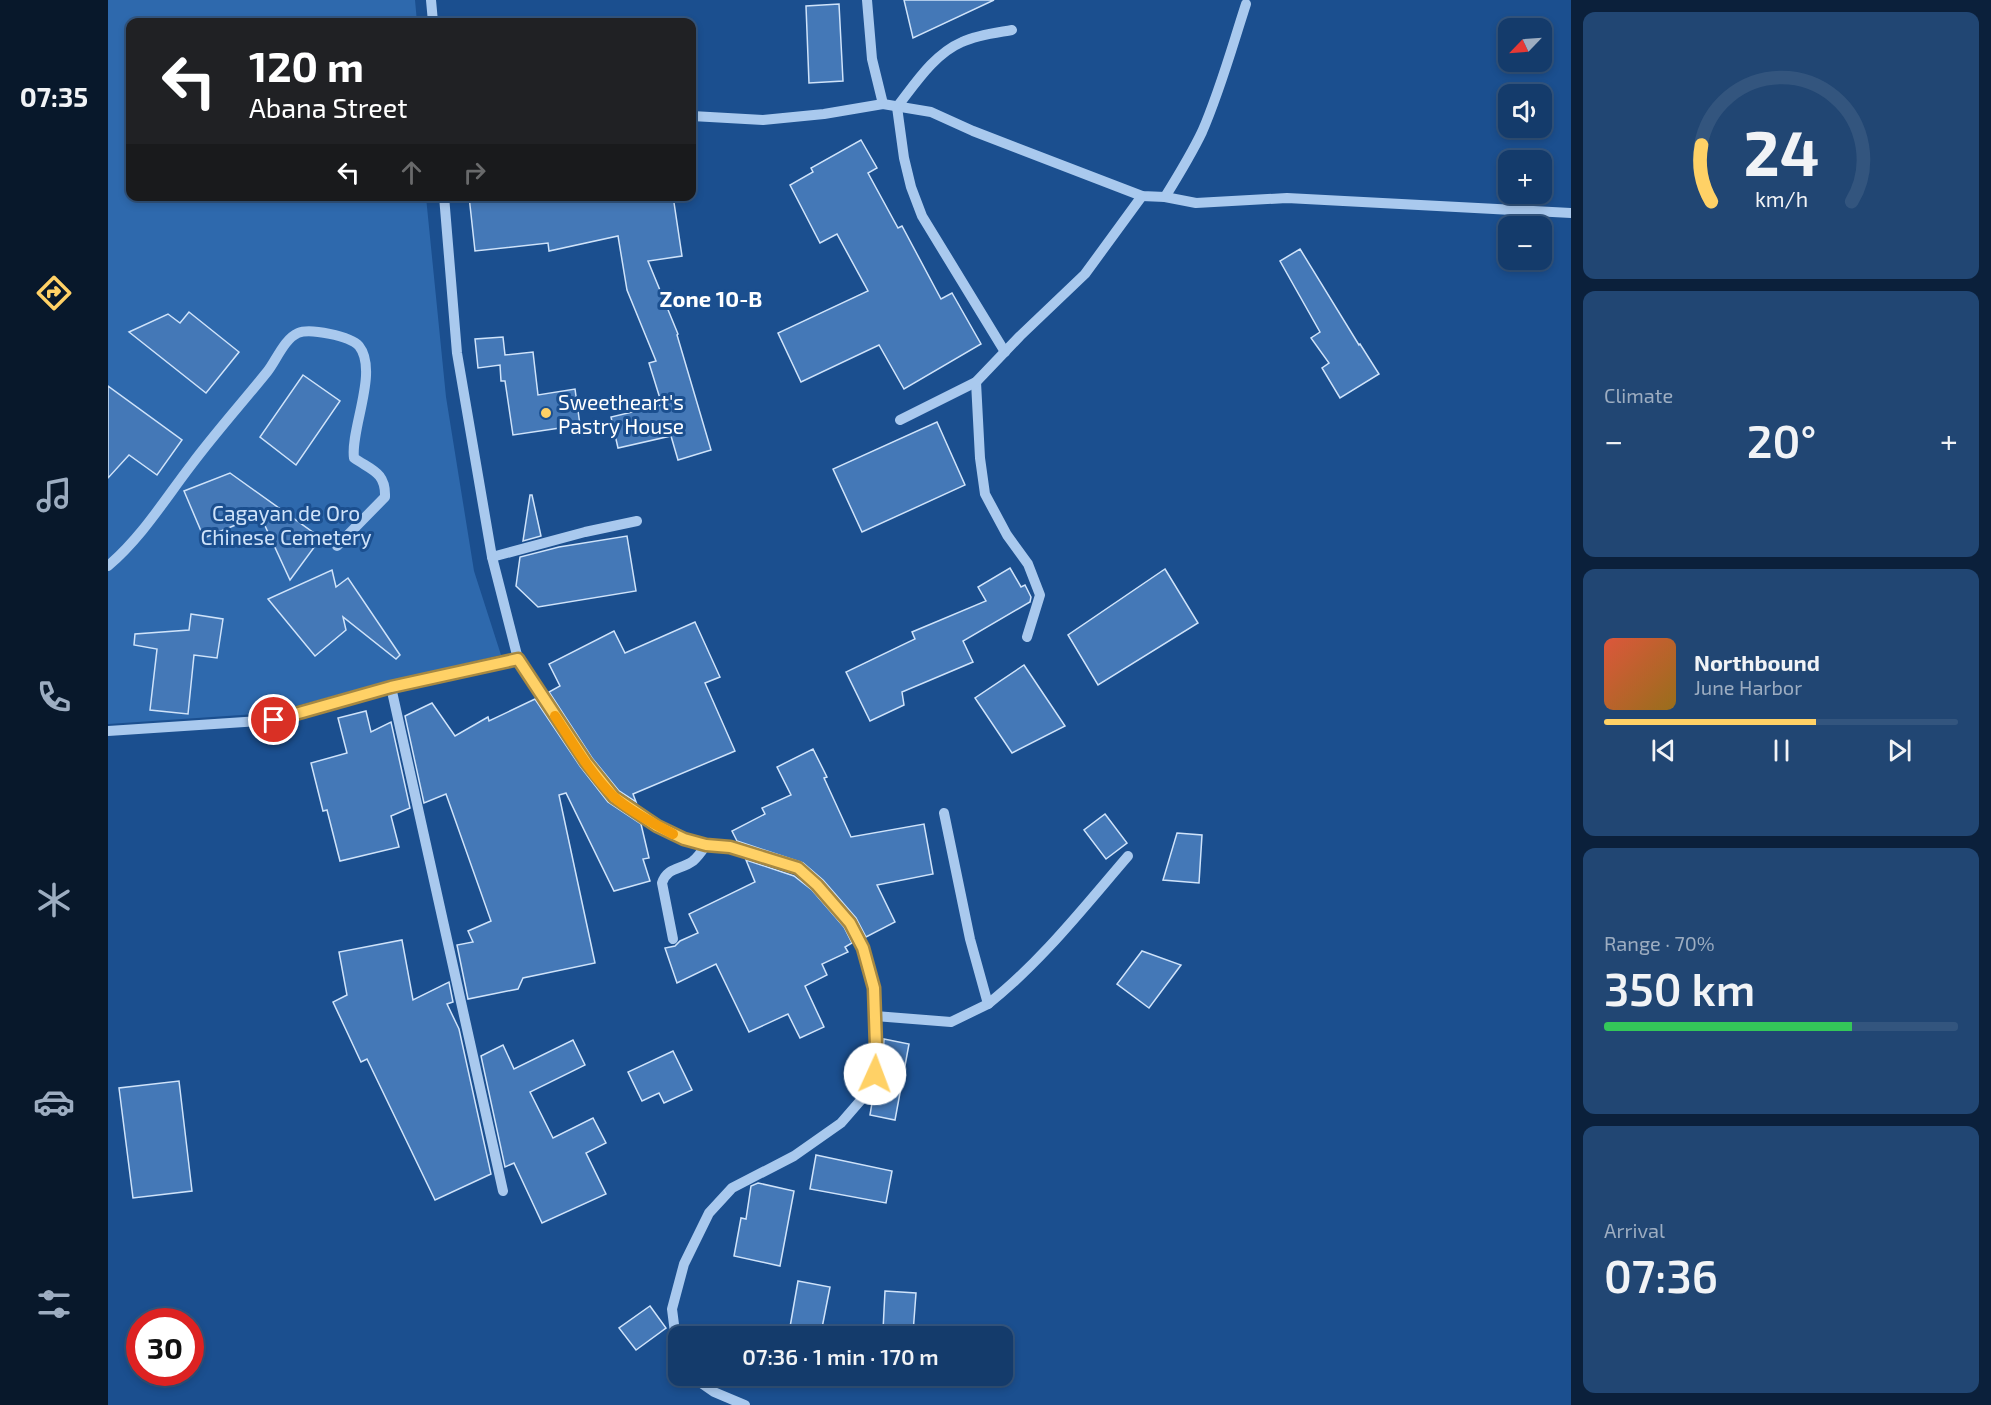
<!DOCTYPE html>
<html lang="en">
<head>
<meta charset="utf-8">
<style>
  :root { --surface:#143b6b; --page:#214673; --text:#f1f3f6; --muted:#9dadc1; --line:#33557e; --accent:#ffd166 }
  body { margin:0; font-family:"Exo 2",sans-serif; background:var(--page); color:var(--text); height:100vh; display:flex; flex-direction:column; font-size:22px; white-space:nowrap }
  * { box-sizing:border-box; margin:0 }
  p { font-size:20px; color:var(--muted) }
  .icon { flex:none; width:33px; height:33px; fill:none; stroke:currentColor; stroke-width:2; stroke-linecap:round; stroke-linejoin:round }
  .map { position:relative; flex:1; overflow:hidden }
  .side { display:flex; flex-direction:column; gap:12px; padding:12px; background:#0b203b; width:420px }
  .side>* { flex:none }
  .banner { position:absolute; left:18px; top:18px; width:570px; height:183px; border-radius:12px; box-shadow:0 3px 9px #0003,0 0 0 2px var(--line); background:#202124; color:#fff; overflow:hidden }
  .needle { width:39px; rotate:245deg }
  .fabs { position:absolute; left:1390px; top:18px; display:grid; gap:12px }
  .fabs a { display:grid; place-items:center; width:54px; height:54px; border-radius:12px; background:var(--surface); box-shadow:0 3px 9px #0003,0 0 0 2px var(--line); font-size:30px }
  .speed { position:absolute; left:18px; top:1308px; display:flex; gap:12px; font-size:30px; font-weight:700; text-align:center }
  .speed>* { display:grid; place-content:center; width:78px; height:78px; border-radius:50%; background:var(--surface); box-shadow:0 3px 9px #0003,0 0 0 2px var(--line); line-height:1 }
  .speed .limit { border:9px solid #d22; background:#fff; color:#111 }
  .pin { position:absolute; display:grid; place-items:center; width:51px; height:51px; color:#fff; margin:-26px; border:3px solid #fff; border-radius:50%; box-shadow:0 2px 6px #0007 }
  .me { position:absolute; width:66px; margin:-33px; rotate:2deg; stroke-linejoin:round; filter:drop-shadow(0 0 4px #0008) }
  .turn { display:flex; align-items:center; gap:21px; height:126px; padding:0 24px; font-size:27px }
  .turn .icon { width:78px; height:78px; stroke-width:2.5 }
  .turn b { display:block; font-size:42px; line-height:51px }
  .lanes { display:flex; align-items:center; height:57px; padding:0 24px; background:#0003; justify-content:center; gap:30px; direction:ltr }
  .lanes .off { opacity:.35 }
  .big { font-size:45px; font-weight:600; line-height:1.1 }
  .side .widget { flex:1; display:flex; flex-direction:column; justify-content:center; gap:9px; min-width:0; padding:0 21px; border-radius:12px; background:var(--page) }
  .side .dial { align-items:center; gap:0 }
  .dial svg { height:156px; overflow:visible; fill:none; stroke:var(--line); stroke-width:7; stroke-linecap:round; text-anchor:middle }
  .dial text { fill:var(--text); stroke:none }
  .song { display:flex; align-items:center; gap:18px }
  .cover { width:72px; height:72px; border-radius:9px; background:linear-gradient(135deg,hsl(10 70% 55%),hsl(40 70% 35%)) }
  .played { height:6px; border-radius:3px; background:linear-gradient(90deg,var(--accent) 60%,var(--line) 60%) }
  .keys { display:flex; justify-content:space-around; direction:ltr }
  .heat { display:flex; justify-content:space-between; align-items:center; font-size:33px; direction:ltr }
  .charge { height:9px; border-radius:4px; background:linear-gradient(90deg,#34c759 70%,var(--line) 0) }
  .trip { position:absolute; left:560px; top:1326px; width:345px; height:60px; border-radius:12px; background:var(--surface); box-shadow:0 3px 9px #0003,0 0 0 2px var(--line); font-weight:600; line-height:60px; text-align:center }
  main { display:flex; flex:1; min-height:0 }
  .dock { display:flex; flex-direction:column; width:108px; justify-content:space-around; align-items:center; background:#08182b; color:var(--muted) }
  .dock .icon { width:42px; height:42px }
  .dock .on { color:var(--accent) }
  .dock b { font-size:27px; color:var(--text) }
  .map>svg:first-child { display:block }
  .green { fill:#2e69ad }
  .building { fill:#4478b7; stroke:#cfe3fa; stroke-width:1.5 }
  .lines { fill:none; stroke-linecap:round; stroke-linejoin:round }
  .minor { stroke:#a9c9ee; stroke-width:10 }
  .route-casing { stroke:#a68842; stroke-width:15 }
  .route { stroke:#ffd166; stroke-width:10 }
  .slow { stroke:#f59e0b; stroke-width:10 }
  .poi-dot { fill:#ffd166; stroke:#1b4f8f; stroke-width:2 }
  .labels { text-anchor:middle; dominant-baseline:central; stroke-width:6; stroke-linejoin:round; paint-order:stroke }
  .poi-label { font-size:21px; fill:#fff; stroke:#1b4f8f; text-anchor:start }
  .park-label { font-size:21px; fill:#cfe3fa; stroke:#1b4f8f }
  .neighbourhood-label { font-size:22px; font-weight:bold; fill:#fff; stroke:#1b4f8f }
</style>
</head>
<body>
<main>
<nav class="dock">
<b>07:35</b>
<svg class="icon on" aria-label="directions" viewBox="0 0 24 24"><path d="M12 3l9 9-9 9-9-9zM9 14v-3h6M13 9l2 2-2 2"/></svg>
<svg class="icon" aria-label="music" viewBox="0 0 24 24"><path d="M9 18V5l10-2v13"/><circle cx="6" cy="18" r="3"/><circle cx="16" cy="16" r="3"/></svg>
<svg class="icon" aria-label="phone" viewBox="0 0 24 24"><path d="M5 4h4l2 5-3 2q2 4 5 5l2-3 5 2v4C11 20 4 13 5 4z"/></svg>
<svg class="icon" aria-label="climate" viewBox="0 0 24 24"><path d="M12 3v18M4 7l16 10M4 17L20 7"/></svg>
<svg class="icon" aria-label="car" viewBox="0 0 24 24"><path d="M5 17H2v-5l4-1 3-4h7l3 4 3 1v5h-3M9 17h6M6 11h13"/><circle cx="7" cy="17" r="2"/><circle cx="17" cy="17" r="2"/></svg>
<svg class="icon" aria-label="filters" viewBox="0 0 24 24"><path d="M4 7h16M4 17h16"/><circle cx="9" cy="7" r="2"/><circle cx="15" cy="17" r="2"/></svg>
</nav>
<div class="map">
<svg width="1463" height="1405" viewBox="0 0 1463 1405">
  <rect width="100%" height="100%" fill="#1b4f8f"/>
  <path class="green" d="M0 0H307L309 22H22V196L318 197 338 397 366 571 393 655 266 685 162 713 0 724Z"/>
  <g class="building">
    <path d="M796 0H886L805 38Z"/>
    <path d="M731 4 735 81 701 83 698 6Z"/>
    <path d="M753 140 769 168 760 173 790 228 794 226 833 299 844 293 873 344 796 389 771 345 693 382 670 333 760 291 729 234 712 243 682 185 705 172 703 168Z"/>
    <path d="M361 196H565L574 256 540 261 570 334 569 335 603 450 570 460 563 436 510 448 503 417 554 405 541 363 548 361 519 290 510 236 441 251 440 243 367 251Z"/>
    <path d="M1192 249 1251 345 1252 344 1271 374 1232 398 1214 368 1221 363 1203 338 1212 332 1172 261Z"/>
    <path d="M81 312 131 352 98 393 21 332 60 314 72 323Z"/>
    <path d="M395 337 397 355 425 352 430 395 467 389 472 425 405 435 397 381H393L392 365 370 368 367 339Z"/>
    <path d="M195 375 232 401 188 465 152 437Z"/>
    <path d="M0 386 74 440 49 475 21 455 0 478Z"/>
    <path d="M829 422 857 485 754 532 725 469Z"/>
    <path d="M122 473 213 538 182 580 152 515 96 538 76 491Z"/>
    <path d="M422 495H424L433 536 415 541Z"/>
    <path d="M519 536 528 591 430 607 408 586 412 557 451 547Z"/>
    <path d="M902 568 913 587 917 585 923 597 922 602 855 641 865 662 794 692 796 705 762 721 738 672 807 639 804 632 878 601 870 587Z"/>
    <path d="M1057 569 1090 623 990 685 960 635Z"/>
    <path d="M224 570 228 587 240 578 292 655 288 659 235 617 238 630 207 656 160 599Z"/>
    <path d="M83 614 115 619 109 658 86 655 80 714 42 710 49 649 26 645 27 634 81 630Z"/>
    <path d="M587 622 612 677 597 683 627 751 525 794 528 802 511 791 484 758 441 692 452 686 441 664 506 631 517 653Z"/>
    <path d="M916 665 957 726 904 753 867 698Z"/>
    <path d="M427 699 472 766 500 802 533 824 541 858 535 859 542 881 506 891 458 793 451 795 487 963 415 978 410 989 360 999 349 945 365 942 360 931 383 921 338 794 316 803 297 716 324 703 347 736 380 717 381 721Z"/>
    <path d="M258 711 263 732 283 722 302 808 283 816 291 847 232 861 219 810 215 811 203 763 239 753 230 718Z"/>
    <path d="M705 749 719 777 716 778 743 837 816 824 825 874 769 885 787 922 758 937 748 918 715 880 695 863 629 841 624 831 657 814 654 808 683 795 669 767Z"/>
    <path d="M997 814 1019 843 998 859 976 830Z"/>
    <path d="M1069 833 1094 835 1091 883 1055 880Z"/>
    <path d="M638 860 686 876 704 890 736 927 744 943 737 947 740 952 714 964 719 975 697 986 716 1027 692 1038 680 1014 641 1032 608 964 569 983 557 948 567 946 572 941 590 933 581 914 647 882Z"/>
    <path d="M294 940 305 1000 341 982 345 1002 339 1004 351 1029 383 1174 327 1200 259 1059 253 1062 225 1002 239 995 231 952Z"/>
    <path d="M1034 951 1073 965 1041 1008 1009 984Z"/>
    <path d="M776 1039 801 1044 787 1120 762 1115 765 1097 774 1075Z"/>
    <path d="M465 1040 477 1065 422 1092 445 1138 485 1118 498 1143 478 1153 498 1194 434 1223 406 1163 397 1167 373 1056 395 1045 406 1069Z"/>
    <path d="M565 1051 584 1090 556 1103 551 1093 534 1101 520 1072Z"/>
    <path d="M71 1081 84 1191 25 1198 11 1088Z"/>
    <path d="M708 1155 784 1171 778 1203 702 1189Z"/>
    <path d="M650 1183 686 1191 672 1266 626 1256 633 1218 638 1219 643 1186Z"/>
    <path d="M690 1281 722 1287 713 1333 682 1327Z"/>
    <path d="M777 1291 808 1293 805 1333 775 1330Z"/>
    <path d="M542 1306 558 1328 528 1350 511 1328Z"/>
  </g>
  <g class="lines">
    <g class="minor">
      <path d="M323 0 325 22"/>
      <path d="M759 0 764 59 775 104"/>
      <path d="M584 116 655 120 716 114 775 104 823 112 865 131 1034 196 1057 197 1088 203 1179 198 1463 213"/>
      <path d="M336 196 349 353 384 557 410 659 478 762 506 797 549 826 576 839 598 845 622 847 690 869 709 885 742 923 755 948 766 988 768 1045 767 1074 759 1093 733 1123 686 1156 624 1188 601 1213 576 1264 564 1309 570 1356"/>
      <path d="M1057 197C1070 176 1083 155 1094 132 1112 91 1124 47 1138 4"/>
      <path d="M897 352 814 216 803 187 796 158 789 107C807 84 826 54 854 42 869 35 887 33 904 30"/>
      <path d="M868 382 872 458 877 494 899 535 920 564 932 595 919 637"/>
      <path d="M792 420 868 382 912 336 977 274 1034 196"/>
      <path d="M384 557 477 532 529 521"/>
      <path d="M0 566C34 537 57 499 84 464 108 432 134 403 159 372 168 361 176 339 190 333 202 328 242 336 251 346 271 371 242 430 246 458 263 470 278 472 277 497L229 546"/>
      <path d="M283 687 395 1191"/>
      <path d="M0 731 166 720 283 687 410 659"/>
      <path d="M565 939 554 883C559 867 573 870 585 861 590 857 594 851 598 845"/>
      <path d="M880 1004C933 962 976 907 1020 856"/>
      <path d="M767 1016 843 1022 880 1004 862 939 836 813"/>
      <path d="M583 1376 606 1392 637 1405"/>
    </g>
  </g>
  <g class="lines">
    <g class="route-casing">
      <path id="route" d="M166 720 283 687 410 659 478 762 506 797 549 826 576 839 598 845 622 847 690 868 709 885 742 923 755 948 766 988 768 1046 767 1074"/>
    </g>
    <use href="#route" class="route"/>
    <path class="slow" d="M447 716C465 743 482 773 505 796 519 809 548 825 565 834"/>
  </g>
  <circle class="poi-dot" cx="438" cy="413" r="6"/>
  <g class="labels">
    <g class="poi-label">
      <text x="450" y="401">Sweetheart's<tspan x="450" dy="24">Pastry House</tspan></text>
    </g>
    <g class="park-label">
      <text x="178" y="512">Cagayan de Oro<tspan x="178" dy="24">Chinese Cemetery</tspan></text>
    </g>
    <g class="neighbourhood-label">
      <text x="603" y="298">Zone 10-B</text>
    </g>
  </g>
</svg>
<div class="fabs">
<a><svg class="needle" viewBox="-14 -14 28 28"><path d="M0-13l5 13h-10z" fill="#e53935"/><path d="M0 13l5-13h-10z" fill="#9dadc1"/></svg></a>
<a><svg class="icon" aria-label="sound" viewBox="0 0 24 24"><path d="M4 9h4l5-4v14l-5-4H4zM17 9q2 3 0 6"/></svg></a>
<a>+</a>
<a>−</a>
</div>
<div class="speed"><div class="limit">30</div></div>
<div class="pin" style="left:166px;top:720px;background:#d93025"><svg class="icon" aria-label="arrive" viewBox="0 0 24 24"><path d="M6 21V4h12l-3 4 3 4H6"/></svg></div>
<svg class="me" style="left:767px;top:1074px" viewBox="-20 -20 40 40"><circle r="19" fill="#fff"/><path d="M0-13L10 11 0 6-10 11z" fill="#ffd166"/></svg>
<div class="trip">07:36 · 1 min · 170 m</div>
<div class="banner">
<div class="turn"><svg class="icon" aria-label="left" viewBox="0 0 24 24"><path d="M17 20v-9H6M10 6l-5 5 5 5"/></svg><div><b>120 m</b>Abana Street</div></div>
<div class="lanes"><svg class="icon" aria-label="left" viewBox="0 0 24 24"><path d="M17 20v-9H6M10 6l-5 5 5 5"/></svg><svg class="icon off" aria-label="ahead" viewBox="0 0 24 24"><path d="M12 20V5M6 11l6-6 6 6"/></svg><svg class="icon off" aria-label="right" viewBox="0 0 24 24"><path d="M7 20v-9h11M14 6l5 5-5 5"/></svg></div>
</div>
</div>
<section class="side">
<div class="widget dial"><svg viewBox="0 0 100 80">
<path d="M14 69A42 42 0 1 1 86 69"/>
<path d="M14 69A42 42 0 0 1 9 40" stroke="#ffd166"/>
<text x="50" y="56" font-size="32" font-weight="700">24</text>
<text x="50" y="72" font-size="11">km/h</text>
</svg></div>
<div class="widget"><p>Climate</p>
<div class="heat"><a>−</a><b class="big">20°</b><a>+</a></div>
</div>
<div class="widget">
<div class="song"><i class="cover"></i><div><b>Northbound</b><p>June Harbor</p></div></div>
<div class="played"></div>
<div class="keys"><svg class="icon" aria-label="previous" viewBox="0 0 24 24"><path d="M18 5L8 12l10 7zM5 5v14"/></svg><svg class="icon" aria-label="pause" viewBox="0 0 24 24"><path d="M8 5v14M16 5v14"/></svg><svg class="icon" aria-label="next" viewBox="0 0 24 24"><path d="M6 5l10 7-10 7zM19 5v14"/></svg></div>
</div>
<div class="widget"><p>Range · 70%</p><b class="big">350 km</b><div class="charge"></div></div>
<div class="widget"><p>Arrival</p><b class="big">07:36</b></div>
</section>
</main>
</body>
</html>
